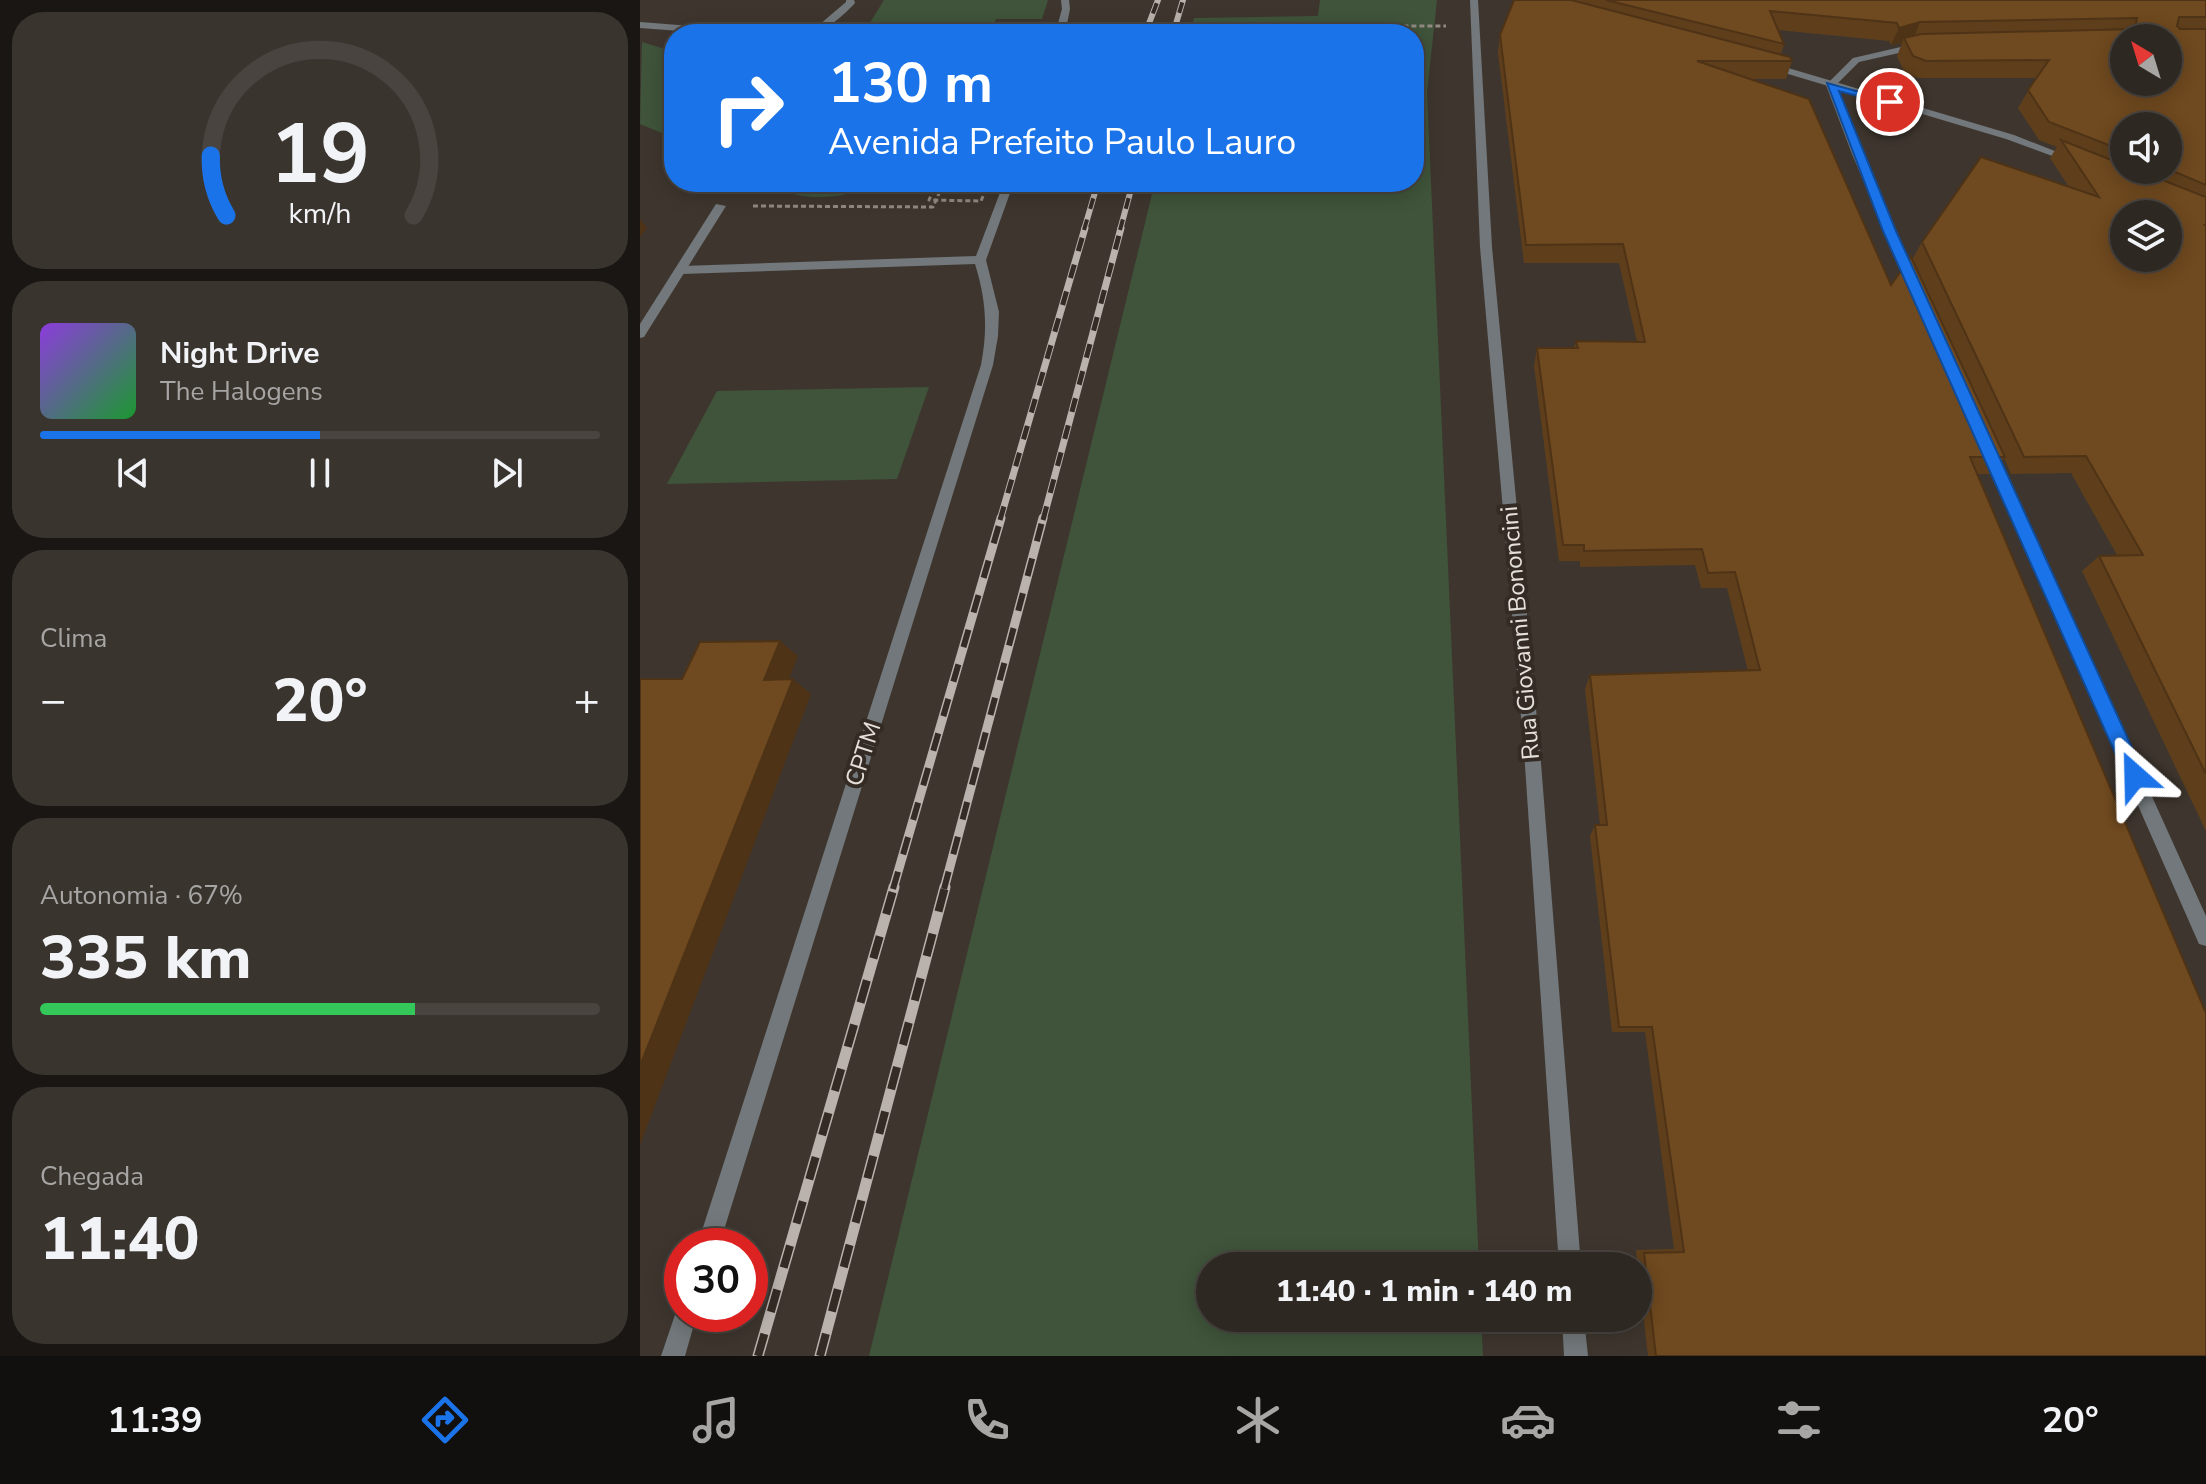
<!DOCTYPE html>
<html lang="pt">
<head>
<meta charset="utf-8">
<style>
  :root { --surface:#2e2822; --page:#3a342f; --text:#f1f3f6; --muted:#a7a6a5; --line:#494440; --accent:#1a73e8 }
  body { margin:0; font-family:"Nunito Sans",sans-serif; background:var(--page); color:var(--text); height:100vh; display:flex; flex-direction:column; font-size:30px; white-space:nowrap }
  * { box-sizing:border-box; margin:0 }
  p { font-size:26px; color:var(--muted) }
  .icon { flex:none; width:44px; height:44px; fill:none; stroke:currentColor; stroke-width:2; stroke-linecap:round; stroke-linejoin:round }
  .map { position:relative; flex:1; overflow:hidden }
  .sheet { display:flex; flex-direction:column; gap:12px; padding:12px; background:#191613; width:640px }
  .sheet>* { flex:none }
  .banner { position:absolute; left:24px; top:24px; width:760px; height:168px; border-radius:32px; box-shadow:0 4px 20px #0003,0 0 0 2px var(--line); background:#1a73e8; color:#fff; overflow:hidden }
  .needle { width:52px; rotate:322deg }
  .tools { position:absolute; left:1470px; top:24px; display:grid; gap:16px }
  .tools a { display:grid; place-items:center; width:72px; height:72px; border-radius:50%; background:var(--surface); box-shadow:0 4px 20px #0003,0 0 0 2px var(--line); font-size:40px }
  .speed { position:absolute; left:24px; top:1228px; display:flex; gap:16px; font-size:40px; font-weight:700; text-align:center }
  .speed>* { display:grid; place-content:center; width:104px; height:104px; border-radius:50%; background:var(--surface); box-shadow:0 4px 20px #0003,0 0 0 2px var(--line); line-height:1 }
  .speed .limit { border:12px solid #d22; background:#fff; color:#111 }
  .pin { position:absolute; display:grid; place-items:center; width:68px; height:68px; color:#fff; margin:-34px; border:4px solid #fff; border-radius:50%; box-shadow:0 2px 8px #0007 }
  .me { position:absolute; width:88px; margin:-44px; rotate:335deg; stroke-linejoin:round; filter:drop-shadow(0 0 6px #0008) }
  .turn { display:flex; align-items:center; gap:28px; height:168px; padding:0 32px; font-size:36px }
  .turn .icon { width:104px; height:104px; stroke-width:2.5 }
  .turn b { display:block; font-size:56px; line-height:68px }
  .big { font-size:60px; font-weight:800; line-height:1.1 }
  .sheet .widget { flex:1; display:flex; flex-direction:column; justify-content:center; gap:12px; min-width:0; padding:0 28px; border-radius:32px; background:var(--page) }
  .sheet .dial { align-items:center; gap:0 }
  .dial svg { height:208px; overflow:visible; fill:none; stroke:var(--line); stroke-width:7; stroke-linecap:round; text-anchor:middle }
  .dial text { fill:var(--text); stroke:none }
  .song { display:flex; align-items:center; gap:24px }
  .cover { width:96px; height:96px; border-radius:12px; background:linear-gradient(135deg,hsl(270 70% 55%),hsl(130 70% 35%)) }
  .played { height:8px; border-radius:4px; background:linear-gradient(90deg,var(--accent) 50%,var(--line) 50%) }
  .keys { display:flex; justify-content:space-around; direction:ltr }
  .heat { display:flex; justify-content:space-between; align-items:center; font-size:44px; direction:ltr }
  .charge { height:12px; border-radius:6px; background:linear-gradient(90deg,#34c759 67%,var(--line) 0) }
  .trip { position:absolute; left:556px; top:1252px; width:456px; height:80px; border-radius:40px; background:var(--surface); box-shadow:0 4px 20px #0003,0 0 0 2px var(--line); font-weight:800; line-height:80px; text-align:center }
  .dock { display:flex; height:128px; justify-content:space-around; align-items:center; background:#12100e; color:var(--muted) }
  .dock .icon { width:56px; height:56px }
  .dock .current { color:var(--accent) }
  .dock b { font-size:36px; color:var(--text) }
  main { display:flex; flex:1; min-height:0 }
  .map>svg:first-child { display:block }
  .green { fill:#3f543a }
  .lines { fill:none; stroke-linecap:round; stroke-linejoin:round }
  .path { stroke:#918a83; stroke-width:3; stroke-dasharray:5 3; stroke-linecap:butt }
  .service { fill:#72787b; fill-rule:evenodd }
  .minor { fill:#72787b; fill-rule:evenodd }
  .tertiary { fill:#72787b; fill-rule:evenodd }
  .rail-far3-casing { stroke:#b9b2ad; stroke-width:6 }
  .rail-far2-casing { stroke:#b9b2ad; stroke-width:7 }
  .rail-far1-casing { stroke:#b9b2ad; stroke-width:9 }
  .rail-casing { stroke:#b9b2ad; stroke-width:11 }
  .rail-far3 { stroke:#342c24; stroke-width:4; stroke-dasharray:11; stroke-linecap:butt }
  .rail-far2 { stroke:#342c24; stroke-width:5; stroke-dasharray:14; stroke-linecap:butt }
  .rail-far1 { stroke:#342c24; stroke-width:6; stroke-dasharray:18; stroke-linecap:butt }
  .rail { stroke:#342c24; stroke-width:8; stroke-dasharray:23; stroke-linecap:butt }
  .path-bridge { stroke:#918a83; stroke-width:3; stroke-dasharray:5 3; stroke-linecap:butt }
  .wall { fill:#5f3f1b; fill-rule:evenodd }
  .shaded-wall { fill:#4e3316 }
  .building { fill:#6f491f; stroke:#4e3316; stroke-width:2; fill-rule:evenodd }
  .route { fill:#1a73e8; stroke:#114b97; stroke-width:2 }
  .labels { text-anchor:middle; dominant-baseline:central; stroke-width:8; stroke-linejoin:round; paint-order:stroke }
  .street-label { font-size:24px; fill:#e6e0db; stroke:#342c24 }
</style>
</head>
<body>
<main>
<section class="sheet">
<div class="widget dial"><svg viewBox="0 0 100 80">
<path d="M14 69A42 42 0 1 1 86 69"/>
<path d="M14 69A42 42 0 0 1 8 46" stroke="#1a73e8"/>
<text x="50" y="56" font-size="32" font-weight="700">19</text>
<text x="50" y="72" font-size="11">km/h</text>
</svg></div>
<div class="widget">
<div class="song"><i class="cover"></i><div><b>Night Drive</b><p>The Halogens</p></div></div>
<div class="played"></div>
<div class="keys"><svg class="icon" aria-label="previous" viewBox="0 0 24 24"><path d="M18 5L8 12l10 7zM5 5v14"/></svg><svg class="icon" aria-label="pause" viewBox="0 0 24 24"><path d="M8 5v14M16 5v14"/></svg><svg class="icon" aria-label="next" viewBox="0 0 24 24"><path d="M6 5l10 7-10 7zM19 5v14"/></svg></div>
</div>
<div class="widget"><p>Clima</p>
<div class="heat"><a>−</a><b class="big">20°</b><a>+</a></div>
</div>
<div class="widget"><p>Autonomia · 67%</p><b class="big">335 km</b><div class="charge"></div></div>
<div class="widget"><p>Chegada</p><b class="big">11:40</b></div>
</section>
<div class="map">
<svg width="1566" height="1356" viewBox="0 0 1566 1356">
  <rect width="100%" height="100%" fill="#3e362e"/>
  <g class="green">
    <path d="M244 0H408L402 19H356L348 34H223Z"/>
    <path d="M680 0H797L787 92 839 1266H570V1318H841L843 1356H229L515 182H774V34H550L554 18 678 16Z"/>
    <path d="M2 42 34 52V138L0 124Z"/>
    <path d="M121 182H247C201 199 167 205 121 182Z"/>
    <path d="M289 387 257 479 27 484 77 391Z"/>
  </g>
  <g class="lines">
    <path class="path" d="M113 206 293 207 304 182"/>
    <g class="service">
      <path d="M206 0H214L215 3C199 20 183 34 158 34L179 25 206 2Z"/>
      <path d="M421 0H429L430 9 425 34H415L422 9Z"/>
      <path d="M0 22 116 31 121 34H80L0 28Z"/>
      <path d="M364 182H374L346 260 359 312 358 336 353 365 79 1246H57L341 365C348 329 346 299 335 264L42 274 36 270 42 266 336 256Z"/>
      <path d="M42 1304V1314H57L45 1356H21L38 1306Z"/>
    </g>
    <g class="minor">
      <path d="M830 0H838L852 247 900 751 941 1266H919L884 751 840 247Z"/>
      <path d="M1278 43 1281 44V48L1219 62 1196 85 1222 154 1279 282 1273 286 1267 282 1212 154 1186 85 1213 58Z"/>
      <path d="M76 204 86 206 4 337 0 338V324Z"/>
      <path d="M1348 444 1355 449 1566 916V946L1559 944 1341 449Z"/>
      <path d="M922 1318H944L948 1356H924Z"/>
    </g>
    <path class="tertiary" d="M1128 62 1374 135 1440 161 1431 163 1366 139 1125 67V63Z"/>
    <g class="rail-far3-casing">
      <g id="rail-far3">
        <path d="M505 34 518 0"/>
        <path d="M533 34 543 0"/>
        <path d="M444 230 458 182"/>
        <path d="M480 230 493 182"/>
      </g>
    </g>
    <g class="rail-far2-casing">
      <g id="rail-far2">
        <path d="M360 520 445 228"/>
        <path d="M403 520 481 228"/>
      </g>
    </g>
    <g class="rail-far1-casing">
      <g id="rail-far1">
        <path d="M253 889 361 518"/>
        <path d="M304 889 403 518"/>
      </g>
    </g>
    <g class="rail-casing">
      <g id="rail">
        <path d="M118 1356 254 887"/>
        <path d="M180 1356 305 887"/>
      </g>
    </g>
    <use href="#rail-far3" class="rail-far3"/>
    <use href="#rail-far2" class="rail-far2"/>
    <use href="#rail-far1" class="rail-far1"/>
    <use href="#rail" class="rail"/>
    <g class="path-bridge">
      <path d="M368 34 371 27 806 26"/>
      <path d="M297 182 289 200 341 201 349 182"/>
    </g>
  </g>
  <path class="wall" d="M874 0H1566V831L1442 571 1459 556 1477 555 1431 473 1371 474 1364 458 1351 474H1337L1566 1356H1008L996 1250 1034 1249 1005 1032H972L950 836 955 825H960L945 689 950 675 1108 671 1087 588H1061L1055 565 940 567V561H919L894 366 897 348H934L936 341 997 342 979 263H884L858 53 860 35ZM1138 30 1249 41 1251 45 1262 43 1257 56 1265 74 1278 78H1396L1378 108 1399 140 1417 147 1410 158 1429 187 1282 242 1272 260 1251 285 1111 79H1146L1152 61 1141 54 1144 44ZM1484 126H1528V170H1484Z"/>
  <g class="shaded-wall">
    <path d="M1280 22 1273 40 1264 38 1262 43 1251 45 1259 28Z"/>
    <path d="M0 219 7 228 0 237Z"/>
    <path d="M140 641 158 656 143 694 124 680Z"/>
    <path d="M153 679 171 694 0 1145V1066Z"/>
  </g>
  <g class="building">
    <path d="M874 0H931L1150 57 1152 61H1057L1169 99 1251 285 1271 257 1365 457H1330L1566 1013V1356H1016L1004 1253 1044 1252 1012 1027H979L955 825H967L950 675 1120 670 1095 572 1068 573 1062 549 944 551V545H923L897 348H938L936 341 1005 342 983 244 886 245 860 35Z"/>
    <path d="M966 0H1566V17H1539L1537 26 1540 29H1566V185L1528 169V126H1484V151L1409 122 1388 90 1409 60 1286 61 1273 56 1264 38 1281 34 1495 29 1497 18 1280 22 1259 28 1257 23 1130 11 1144 44ZM1484 38H1528V82H1484Z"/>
    <path d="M1421 140 1484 165V170H1497L1566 197V225H1565L1566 226V774L1459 556 1503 555 1446 456 1384 457 1282 242 1341 157 1459 197ZM1484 214H1528V258H1484Z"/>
    <path d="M140 641 124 680 153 679 0 1066V679H42L60 642Z"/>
  </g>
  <path class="route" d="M1187 83 1256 102 1250 105 1199 91 1256 231 1505 776 1502 782 1495 785 1488 782 1243 231Z"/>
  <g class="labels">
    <g class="street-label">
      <text transform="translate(880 633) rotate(-95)">Rua Giovanni Bononcini</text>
      <text transform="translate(223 754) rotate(-72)">CPTM</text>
    </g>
  </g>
</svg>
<div class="tools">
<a><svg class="needle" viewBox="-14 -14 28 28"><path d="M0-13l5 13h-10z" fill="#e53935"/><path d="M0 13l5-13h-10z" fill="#a7a6a5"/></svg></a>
<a><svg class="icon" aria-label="sound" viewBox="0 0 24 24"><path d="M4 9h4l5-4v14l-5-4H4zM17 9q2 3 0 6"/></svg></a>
<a><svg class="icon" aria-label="layers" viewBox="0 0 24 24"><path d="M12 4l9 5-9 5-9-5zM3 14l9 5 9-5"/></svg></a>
</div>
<div class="speed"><div class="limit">30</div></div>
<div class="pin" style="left:1250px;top:102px;background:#d93025"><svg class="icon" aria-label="arrive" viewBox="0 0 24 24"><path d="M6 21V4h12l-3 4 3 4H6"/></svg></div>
<svg class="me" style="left:1495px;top:776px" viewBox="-20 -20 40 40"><path d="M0-17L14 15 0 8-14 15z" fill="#1a73e8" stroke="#fff" stroke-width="4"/></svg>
<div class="trip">11:40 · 1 min · 140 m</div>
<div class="banner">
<div class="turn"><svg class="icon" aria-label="right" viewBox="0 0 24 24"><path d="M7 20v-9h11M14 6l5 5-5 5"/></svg><div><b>130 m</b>Avenida Prefeito Paulo Lauro</div></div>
</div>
</div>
</main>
<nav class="dock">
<b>11:39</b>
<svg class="icon current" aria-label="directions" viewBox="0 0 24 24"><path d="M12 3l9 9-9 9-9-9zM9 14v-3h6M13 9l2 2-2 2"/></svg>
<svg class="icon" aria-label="music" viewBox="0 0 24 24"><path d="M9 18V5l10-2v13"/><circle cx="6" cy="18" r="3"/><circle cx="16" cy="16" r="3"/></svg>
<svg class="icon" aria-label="phone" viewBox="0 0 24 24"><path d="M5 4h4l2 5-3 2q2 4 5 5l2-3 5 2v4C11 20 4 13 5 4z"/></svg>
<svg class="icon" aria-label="climate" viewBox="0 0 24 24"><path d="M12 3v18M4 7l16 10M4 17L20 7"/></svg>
<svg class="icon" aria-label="car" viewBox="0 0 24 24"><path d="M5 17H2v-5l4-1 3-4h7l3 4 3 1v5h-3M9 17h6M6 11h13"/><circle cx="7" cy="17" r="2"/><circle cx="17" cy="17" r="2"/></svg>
<svg class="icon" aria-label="filters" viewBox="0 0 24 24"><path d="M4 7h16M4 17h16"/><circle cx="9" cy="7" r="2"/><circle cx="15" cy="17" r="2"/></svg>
<b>20°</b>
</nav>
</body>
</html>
